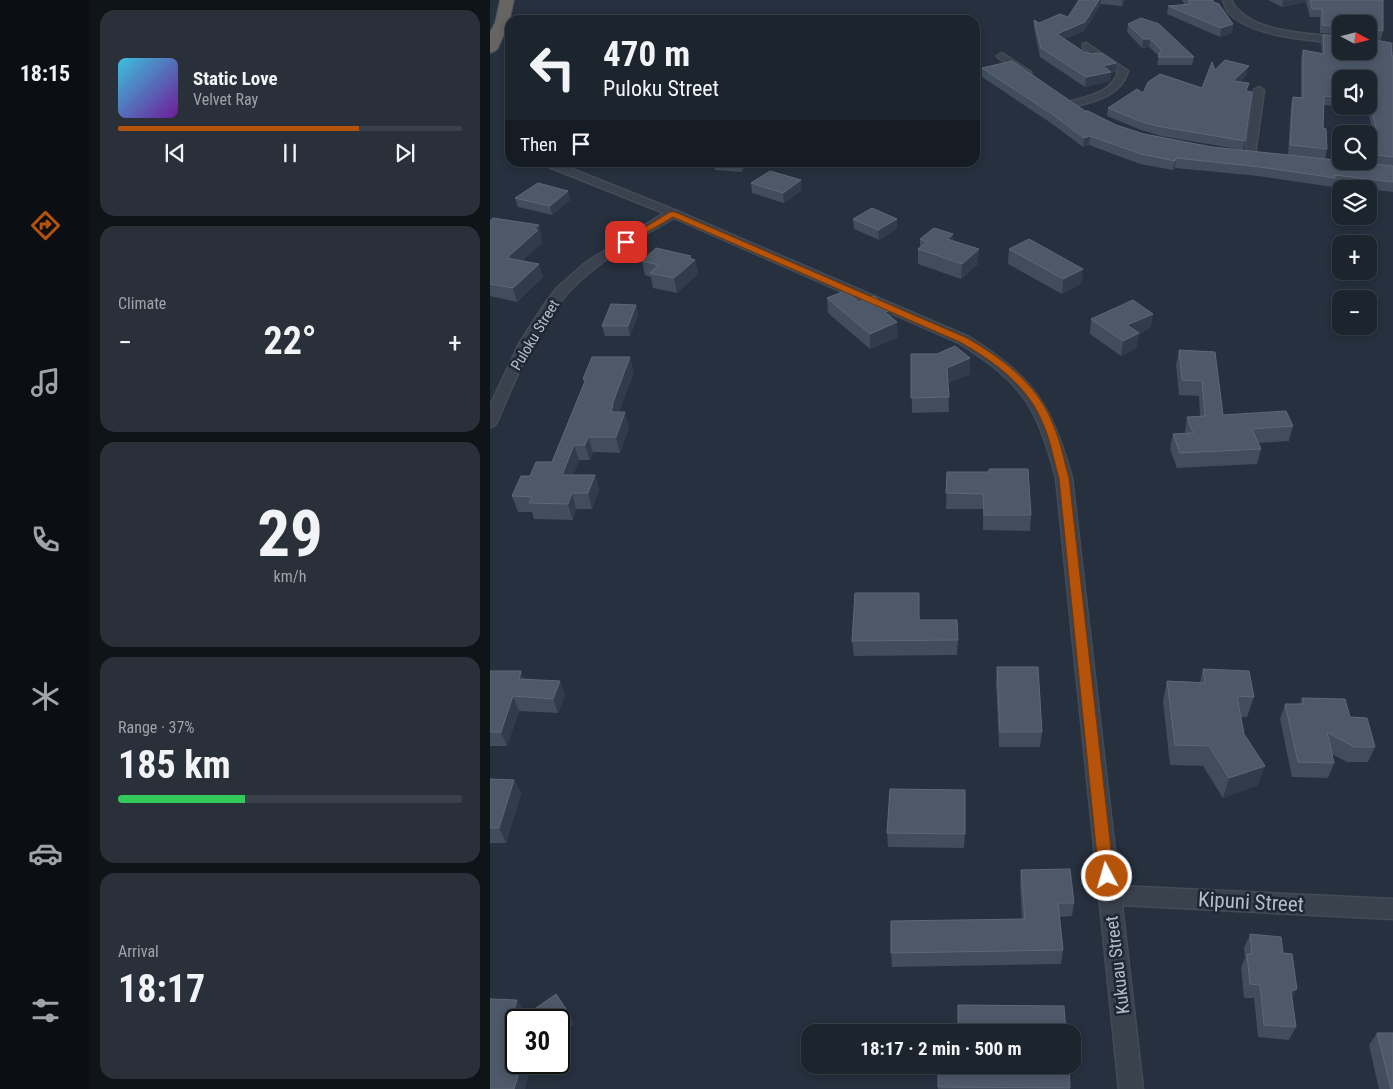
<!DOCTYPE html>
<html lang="en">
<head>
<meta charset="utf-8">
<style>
  :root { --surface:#1c242e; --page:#29303a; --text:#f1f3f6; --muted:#a0a4aa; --line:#3a414a; --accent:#b45309 }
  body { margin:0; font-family:"Roboto Condensed",sans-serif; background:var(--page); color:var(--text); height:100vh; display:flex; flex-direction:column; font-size:19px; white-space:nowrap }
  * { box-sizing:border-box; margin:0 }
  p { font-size:16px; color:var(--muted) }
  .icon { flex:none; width:28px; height:28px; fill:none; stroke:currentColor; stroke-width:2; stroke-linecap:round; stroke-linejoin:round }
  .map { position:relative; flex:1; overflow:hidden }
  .details { display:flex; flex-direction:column; gap:10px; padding:10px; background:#0f1419; width:400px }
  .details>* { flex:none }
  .banner { position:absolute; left:15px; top:15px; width:475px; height:152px; border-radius:15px; box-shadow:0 2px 8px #0003,0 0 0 1px var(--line); background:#1c242e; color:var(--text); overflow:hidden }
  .needle { width:32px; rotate:97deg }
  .buttons { position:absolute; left:842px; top:15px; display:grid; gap:10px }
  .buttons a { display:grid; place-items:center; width:45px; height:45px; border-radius:10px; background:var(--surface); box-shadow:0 2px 8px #0003,0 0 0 1px var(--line); font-size:25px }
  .speed { position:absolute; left:15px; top:1009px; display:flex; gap:10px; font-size:25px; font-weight:700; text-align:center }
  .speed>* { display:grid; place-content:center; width:65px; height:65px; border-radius:50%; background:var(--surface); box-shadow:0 2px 8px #0003,0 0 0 1px var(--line); line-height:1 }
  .speed .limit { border:2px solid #111; border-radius:8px; background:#fff; color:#111 }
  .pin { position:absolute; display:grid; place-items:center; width:42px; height:42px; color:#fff; margin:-21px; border-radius:10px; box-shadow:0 2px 8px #0006 }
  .me { position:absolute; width:55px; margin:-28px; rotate:354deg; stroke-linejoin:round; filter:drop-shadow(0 0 4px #0008) }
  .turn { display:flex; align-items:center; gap:18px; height:105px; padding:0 15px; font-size:22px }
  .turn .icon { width:65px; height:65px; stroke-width:2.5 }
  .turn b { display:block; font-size:35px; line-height:42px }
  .then { display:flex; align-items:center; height:48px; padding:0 15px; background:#0003; gap:10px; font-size:19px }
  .big { font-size:38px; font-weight:700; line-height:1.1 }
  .details .tile { flex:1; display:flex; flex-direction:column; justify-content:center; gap:8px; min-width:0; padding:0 18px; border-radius:15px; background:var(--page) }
  .details .dial { align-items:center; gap:0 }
  .dial b { font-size:65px; line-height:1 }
  .song { display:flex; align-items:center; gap:15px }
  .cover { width:60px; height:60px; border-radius:8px; background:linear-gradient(135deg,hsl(190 70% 55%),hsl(280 70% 35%)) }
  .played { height:5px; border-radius:2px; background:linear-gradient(90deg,var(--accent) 70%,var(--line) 70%) }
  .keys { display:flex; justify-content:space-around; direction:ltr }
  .heat { display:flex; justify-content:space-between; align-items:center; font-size:28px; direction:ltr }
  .charge { height:8px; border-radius:4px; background:linear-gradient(90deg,#34c759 37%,var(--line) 0) }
  .trip { position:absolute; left:311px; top:1024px; width:280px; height:50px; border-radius:15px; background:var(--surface); box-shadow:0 2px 8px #0003,0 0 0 1px var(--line); font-weight:700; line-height:50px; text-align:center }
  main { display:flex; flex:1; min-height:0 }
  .tabs { display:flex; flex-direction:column; width:90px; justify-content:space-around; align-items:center; background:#0b0e12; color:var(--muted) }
  .tabs .icon { width:35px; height:35px }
  .tabs .on { color:var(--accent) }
  .tabs b { font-size:22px; color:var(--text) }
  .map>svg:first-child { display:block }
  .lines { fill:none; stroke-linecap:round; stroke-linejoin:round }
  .minor-casing { stroke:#434b57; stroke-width:3 }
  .trunk-casing { stroke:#444d59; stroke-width:2 }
  .minor { fill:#3a424e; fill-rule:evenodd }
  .trunk { fill:#666562; fill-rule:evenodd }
  .wall { fill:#414c5c }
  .shaded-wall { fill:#313b4b }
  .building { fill:#4d5868; stroke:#5e6877 }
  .route { fill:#b45309; stroke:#753606 }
  .labels { text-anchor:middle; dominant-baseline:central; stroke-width:5; stroke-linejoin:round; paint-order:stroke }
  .far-street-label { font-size:15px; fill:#b6bdc9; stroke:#1e2733 }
  .street-label { font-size:18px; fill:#b6bdc9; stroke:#1e2733 }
  .near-street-label { font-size:21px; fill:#b6bdc9; stroke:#1e2733 }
</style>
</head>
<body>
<main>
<nav class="tabs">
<b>18:15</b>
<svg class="icon on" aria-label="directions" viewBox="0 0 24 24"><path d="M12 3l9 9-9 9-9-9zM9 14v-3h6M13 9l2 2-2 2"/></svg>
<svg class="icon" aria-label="music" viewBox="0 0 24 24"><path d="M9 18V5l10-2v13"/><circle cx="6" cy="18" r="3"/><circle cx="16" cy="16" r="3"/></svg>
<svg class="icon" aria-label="phone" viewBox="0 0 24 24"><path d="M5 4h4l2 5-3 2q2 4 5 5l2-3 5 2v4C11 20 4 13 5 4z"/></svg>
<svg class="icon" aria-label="climate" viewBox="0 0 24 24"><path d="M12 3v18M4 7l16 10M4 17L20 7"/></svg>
<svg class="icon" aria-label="car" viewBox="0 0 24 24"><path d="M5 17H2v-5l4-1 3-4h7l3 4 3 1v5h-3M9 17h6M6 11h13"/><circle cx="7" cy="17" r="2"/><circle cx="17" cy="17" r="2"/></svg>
<svg class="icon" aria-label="filters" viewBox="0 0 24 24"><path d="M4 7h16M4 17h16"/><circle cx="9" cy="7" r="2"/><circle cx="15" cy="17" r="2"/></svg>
</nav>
<section class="details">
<div class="tile">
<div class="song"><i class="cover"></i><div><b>Static Love</b><p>Velvet Ray</p></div></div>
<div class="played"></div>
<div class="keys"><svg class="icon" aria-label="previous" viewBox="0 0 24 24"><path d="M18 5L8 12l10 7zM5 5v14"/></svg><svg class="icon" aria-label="pause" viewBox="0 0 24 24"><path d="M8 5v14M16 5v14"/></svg><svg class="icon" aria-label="next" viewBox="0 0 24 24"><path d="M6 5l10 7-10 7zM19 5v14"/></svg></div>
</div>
<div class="tile"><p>Climate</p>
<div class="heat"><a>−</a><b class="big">22°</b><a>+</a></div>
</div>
<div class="tile dial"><b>29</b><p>km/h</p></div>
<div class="tile"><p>Range · 37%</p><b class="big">185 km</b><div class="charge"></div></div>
<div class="tile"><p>Arrival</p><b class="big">18:17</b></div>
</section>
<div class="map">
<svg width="903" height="1089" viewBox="0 0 903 1089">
  <rect width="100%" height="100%" fill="#26303e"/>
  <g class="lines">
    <g class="minor-casing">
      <g id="minor">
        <path d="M733 0H741C757 33 819 34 851 37V43C819 40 764 37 740 14 736 10 735 5 733 0Z"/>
        <path d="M596 43 638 71C631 96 605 101 583 107L579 106V102C598 96 622 93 628 72L593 48V44Z"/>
        <path d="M899 44H903V53L898 50Z"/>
        <path d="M512 53 541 72V76H535L509 58 507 56Z"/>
        <path d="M769 87 774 90 765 155 760 158 755 155 764 90Z"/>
        <path d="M60 162 67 163 187 211 479 337C544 378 561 404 582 478L629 886 903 899V919L632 905 653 1089H629L566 478C547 406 533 383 469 343L184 218C152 236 119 254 92 279 49 317 29 371 7 422L5 425 0 427V406L29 344 54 305 67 288 94 264 174 213 59 167 58 165Z"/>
      </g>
    </g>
    <g class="trunk-casing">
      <path id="trunk" d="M10 0H24L19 23 8 48 5 51 0 53V32L5 23Z"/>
    </g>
    <use href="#minor" class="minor"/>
    <use href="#trunk" class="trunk"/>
  </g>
  <g class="wall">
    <path d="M589 0H635L632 6 611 4 594 31 575 39 625 72 621 73 620 81 595 87 550 57 544 28V20L549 23 578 17Z"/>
    <path d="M692 0H724L723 2 743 24 742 33 730 37 677 14 678 6 695 5Z"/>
    <path d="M778 0H893V31L891 40 881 38V39L903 56V166L873 163V161H879V134H871V132L883 133 878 110H873V106H879V79H851V86H843L847 97 845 106 834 105 833 128 837 149 835 159 798 155 801 106 803 97 811 98V59L813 50 832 54 831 43 833 35 879 51 851 24V35L830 33V17H820L816 2 792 7Z"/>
    <path d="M638 24 704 57 702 65H667L669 56 659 47 652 48 637 32Z"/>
    <path d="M492 68 626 125 654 134 722 147 903 166V192L843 185V187L768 176 685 168 683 170 650 164 599 145 593 147 561 123 492 77Z"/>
    <path d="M725 70 757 74 750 82 757 92 755 141 753 150 671 136 651 130 617 116 618 108 653 93 712 88Z"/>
    <path d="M224 162H258L252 172 225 170Z"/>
    <path d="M261 183 312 190 294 203 262 193Z"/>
    <path d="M78 191 80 200 62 215 28 207 25 198Z"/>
    <path d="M363 219H407V228L389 240 364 229Z"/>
    <path d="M0 221 52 238 51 239 52 243 32 261 53 277 27 302 0 296Z"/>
    <path d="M463 234V241L488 264 471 279 428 264V249L430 248V239Z"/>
    <path d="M519 249 592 283 572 294 518 264Z"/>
    <path d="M202 259 205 260 208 274 187 293 163 288 161 277 155 275 152 261Z"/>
    <path d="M337 298 369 302 401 318 408 337 380 349 338 313Z"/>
    <path d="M146 305 148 315 140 336H115L112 326Z"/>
    <path d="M663 314 660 328 649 334 646 348 631 356 600 334 601 319Z"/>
    <path d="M689 350 725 352 733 415 803 426 799 441 768 443 771 449 767 464 687 468 680 449 683 434H695V432L697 417 710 416 709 396 689 395 686 365Z"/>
    <path d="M421 354 480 358V374L458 383 459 412 422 413Z"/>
    <path d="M144 372 129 412 139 428 130 453 103 452 100 460H89L83 475H105L109 490 102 509H86L83 520 44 519 42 512H28L22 496 40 476 62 462 94 383 93 379Z"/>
    <path d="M457 472 541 515 540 531 493 530V509H456Z"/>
    <path d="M429 620 468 640 467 655 364 656 362 641Z"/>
    <path d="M507 667 552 732 550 747H509L506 683Z"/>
    <path d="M713 669 764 697 757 717H751L754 734 768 785 733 798 713 766 680 765 673 701 677 681 710 682Z"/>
    <path d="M0 671 35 679 75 695 68 713 29 711 17 746H0Z"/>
    <path d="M812 698 860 717 885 747 878 762H857L842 754 844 763 838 778 802 777 790 719 795 704H810Z"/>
    <path d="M0 779 24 780 31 794 16 843H0Z"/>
    <path d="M397 833 475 834 474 848 398 847Z"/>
    <path d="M531 870 584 903 582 916 570 917 573 950 571 964 402 967 401 953 532 919 530 884Z"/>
    <path d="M760 934 793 953 802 999 806 1027 799 1040 768 1037 764 998H754L751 967 755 958 754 948Z"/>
    <path d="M887 1033 903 1089H889L879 1045Z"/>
    <path d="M448 1065H579L580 1089H448Z"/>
  </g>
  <g class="shaded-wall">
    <path d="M609 0H611V4L594 31 567 43V34Z"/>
    <path d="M632 0H635L632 6Z"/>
    <path d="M793 0H816V2L792 7Z"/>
    <path d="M743 24 742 33 730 37 731 28Z"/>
    <path d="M653 39H660L659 47 652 48Z"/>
    <path d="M626 63 625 72 621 73 620 81 595 87 596 77 613 66Z"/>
    <path d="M759 66 757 74 742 90 743 81Z"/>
    <path d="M600 136 599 145 593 147 594 138Z"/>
    <path d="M686 158 685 168 683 170 685 161Z"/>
    <path d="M251 162H258L252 172Z"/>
    <path d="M311 180 312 190 294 203 293 193Z"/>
    <path d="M78 191 80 200 62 215 60 206Z"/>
    <path d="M407 219V228L389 240 388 230Z"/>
    <path d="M49 225 52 238 51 239 52 243 21 271 17 258 44 229Z"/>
    <path d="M463 234V249L457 239Z"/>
    <path d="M489 249 488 264 471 279 472 264Z"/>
    <path d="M201 256 202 262 205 260 208 274 187 293 184 278Z"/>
    <path d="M49 264 53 277 27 302 23 288Z"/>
    <path d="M593 269 592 283 572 294 573 279Z"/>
    <path d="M146 305 148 315 140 336 138 326Z"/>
    <path d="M401 310 402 325 407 322 408 337 380 349V334L395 312Z"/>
    <path d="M663 314 660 328 649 334 646 348 631 356 633 341 637 325Z"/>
    <path d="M140 357 144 372 127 418 121 412 122 405Z"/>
    <path d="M480 358V374L457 384V368Z"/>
    <path d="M135 412 139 428 130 453 126 437Z"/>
    <path d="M98 437 103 452 100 460 95 445Z"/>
    <path d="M84 445 89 460 77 490 72 475Z"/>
    <path d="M105 475 109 490 102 509 98 493Z"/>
    <path d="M82 493 86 509 83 520 78 504Z"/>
    <path d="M31 671 37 685 29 679Z"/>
    <path d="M70 681 75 695 68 713 63 699Z"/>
    <path d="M23 696 29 711 17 746 11 732Z"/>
    <path d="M775 766 768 785 733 798 739 778Z"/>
    <path d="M24 780 31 794 16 843 9 828Z"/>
    <path d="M807 989 800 1003 801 991Z"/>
    <path d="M27 1000 35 1012 32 1020H26V1038L19 1027Z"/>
    <path d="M78 1012 85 1024 69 1036V1020H68Z"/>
    <path d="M45 1015 48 1020H44Z"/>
    <path d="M32 1062H42L35 1089H24Z"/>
  </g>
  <g class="building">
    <path d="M589 0H609L595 22 567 34 594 52 602 54 608 53 613 54 626 63 613 66 621 72 596 77 551 48 544 20 549 23 570 14 578 17Z"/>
    <path d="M698 0H723V2L729 4 743 24 731 28 678 6 701 4Z"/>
    <path d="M820 0H893V31L881 30 879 32 881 39 901 43 902 56H903V157L879 154V134H872L871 132 887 133 880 101H879V79L840 77 847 97 834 96 833 128 836 129 837 149 800 145 803 97 813 98V50L834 54 833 35 851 36V51H879V24H851V27L832 25V9H822Z"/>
    <path d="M651 18 669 24 704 57H668L671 50 660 39H653L638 24Z"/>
    <path d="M735 60 759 66 743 81 759 83 756 91 762 92 755 141 672 127 652 122 618 108 647 89 653 93 658 82 670 74 712 88 722 62 725 70Z"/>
    <path d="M522 61 595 111H598L626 125 654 134 722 147 903 166V182L845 175V178L770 167 686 158 685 161 651 154 600 136 594 138 562 114 492 68Z"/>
    <path d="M280 171 311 180 293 193 261 183Z"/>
    <path d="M48 183 78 191 60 206 25 198Z"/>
    <path d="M382 208 407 219 388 230 363 219Z"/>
    <path d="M3 218 49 225 44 229 48 230 17 258 49 264 23 288 0 284V221Z"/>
    <path d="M444 228 463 234 457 239 489 249 472 264 428 249 437 242 430 239Z"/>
    <path d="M539 239 593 269 573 279 519 249Z"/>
    <path d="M166 248 201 256 199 258 205 260 184 278 160 273 169 265 152 261Z"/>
    <path d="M355 291 369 302 384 296 401 310 395 312 407 322 380 334 337 298Z"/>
    <path d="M643 300 663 314 637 325 649 333 633 341 601 319Z"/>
    <path d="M121 304 146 305 138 326H112Z"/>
    <path d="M465 346 480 358 457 368 459 397 421 398V354H447Z"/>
    <path d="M689 350 725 352 733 415 796 411 803 426 762 429 771 449 690 453 683 434 703 433 697 417 715 416 712 381 692 380Z"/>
    <path d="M102 357H140L122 405H123L121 412H135L126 437H98L95 445H84L72 475H105L98 493H82L78 504 39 503 42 497 22 496 31 476H40L46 462H62L96 379H93Z"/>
    <path d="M499 469H538L541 515H494L493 494 456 493 457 472H499Z"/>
    <path d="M365 593H429V620H467L468 640 362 641Z"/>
    <path d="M507 667H548L552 732H510Z"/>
    <path d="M713 669 759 671 764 697 747 696 754 734 775 766 739 778 719 746 685 745 677 681 715 683Z"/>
    <path d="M0 671H31L29 679 70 681 63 699 23 696 11 732H0Z"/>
    <path d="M812 698 855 699 860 717 877 718 885 747H864L837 732 844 763 808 762 795 704H814Z"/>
    <path d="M0 779 24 780 9 828H0Z"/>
    <path d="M400 789 475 790V834L397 833Z"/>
    <path d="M580 869 584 903H568L573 950 401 953V921L535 919 531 870Z"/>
    <path d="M760 934 791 937 793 953 802 954 807 989 801 991 806 1027 774 1025 770 985 760 984 757 954H762Z"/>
    <path d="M66 994 78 1012 68 1020H48L45 1015 44 1020H29Z"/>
    <path d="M0 999 27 1000 19 1027 26 1022V1062H32L24 1089H0Z"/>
    <path d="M468 1005 574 1006 576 1032H468Z"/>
    <path d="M887 1033H903V1089H901Z"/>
    <path d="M448 1065H579L580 1088 448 1087Z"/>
  </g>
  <path class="route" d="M180 212H185L477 338C513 359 549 385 564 427 571 443 574 461 579 478L624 876 622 880 617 882 612 880 609 876 569 478C564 461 561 442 554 426 539 386 505 362 470 342L183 217 138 243 131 242Z"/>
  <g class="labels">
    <g class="far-street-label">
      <text transform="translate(45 335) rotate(-59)">Puloku Street</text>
    </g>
    <g class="street-label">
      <text transform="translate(627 965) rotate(-97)">Kukuau Street</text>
    </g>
    <g class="near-street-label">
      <text transform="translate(761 902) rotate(3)">Kipuni Street</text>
    </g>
  </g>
</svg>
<div class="buttons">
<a><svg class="needle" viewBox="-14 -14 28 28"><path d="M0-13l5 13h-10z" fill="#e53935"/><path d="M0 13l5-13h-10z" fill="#a0a4aa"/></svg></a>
<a><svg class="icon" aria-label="sound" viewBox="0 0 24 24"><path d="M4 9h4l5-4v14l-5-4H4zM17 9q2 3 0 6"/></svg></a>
<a><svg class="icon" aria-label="search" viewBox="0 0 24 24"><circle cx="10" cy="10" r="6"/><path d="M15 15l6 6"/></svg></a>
<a><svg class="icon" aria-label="layers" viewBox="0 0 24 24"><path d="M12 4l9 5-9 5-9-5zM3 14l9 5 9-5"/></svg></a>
<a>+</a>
<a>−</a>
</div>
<div class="speed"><div class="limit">30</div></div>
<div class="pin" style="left:136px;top:242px;background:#d93025"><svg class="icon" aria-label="arrive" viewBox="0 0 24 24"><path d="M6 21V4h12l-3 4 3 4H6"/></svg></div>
<svg class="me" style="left:617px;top:876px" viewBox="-20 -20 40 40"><circle r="17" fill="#b45309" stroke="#fff" stroke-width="3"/><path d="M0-11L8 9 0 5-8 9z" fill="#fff"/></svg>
<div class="trip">18:17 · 2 min · 500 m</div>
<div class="banner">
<div class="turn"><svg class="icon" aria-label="left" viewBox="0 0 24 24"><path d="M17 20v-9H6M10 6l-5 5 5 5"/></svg><div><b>470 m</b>Puloku Street</div></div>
<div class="then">Then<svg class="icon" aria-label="arrive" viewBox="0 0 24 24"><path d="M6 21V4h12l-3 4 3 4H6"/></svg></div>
</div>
</div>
</main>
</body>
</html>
